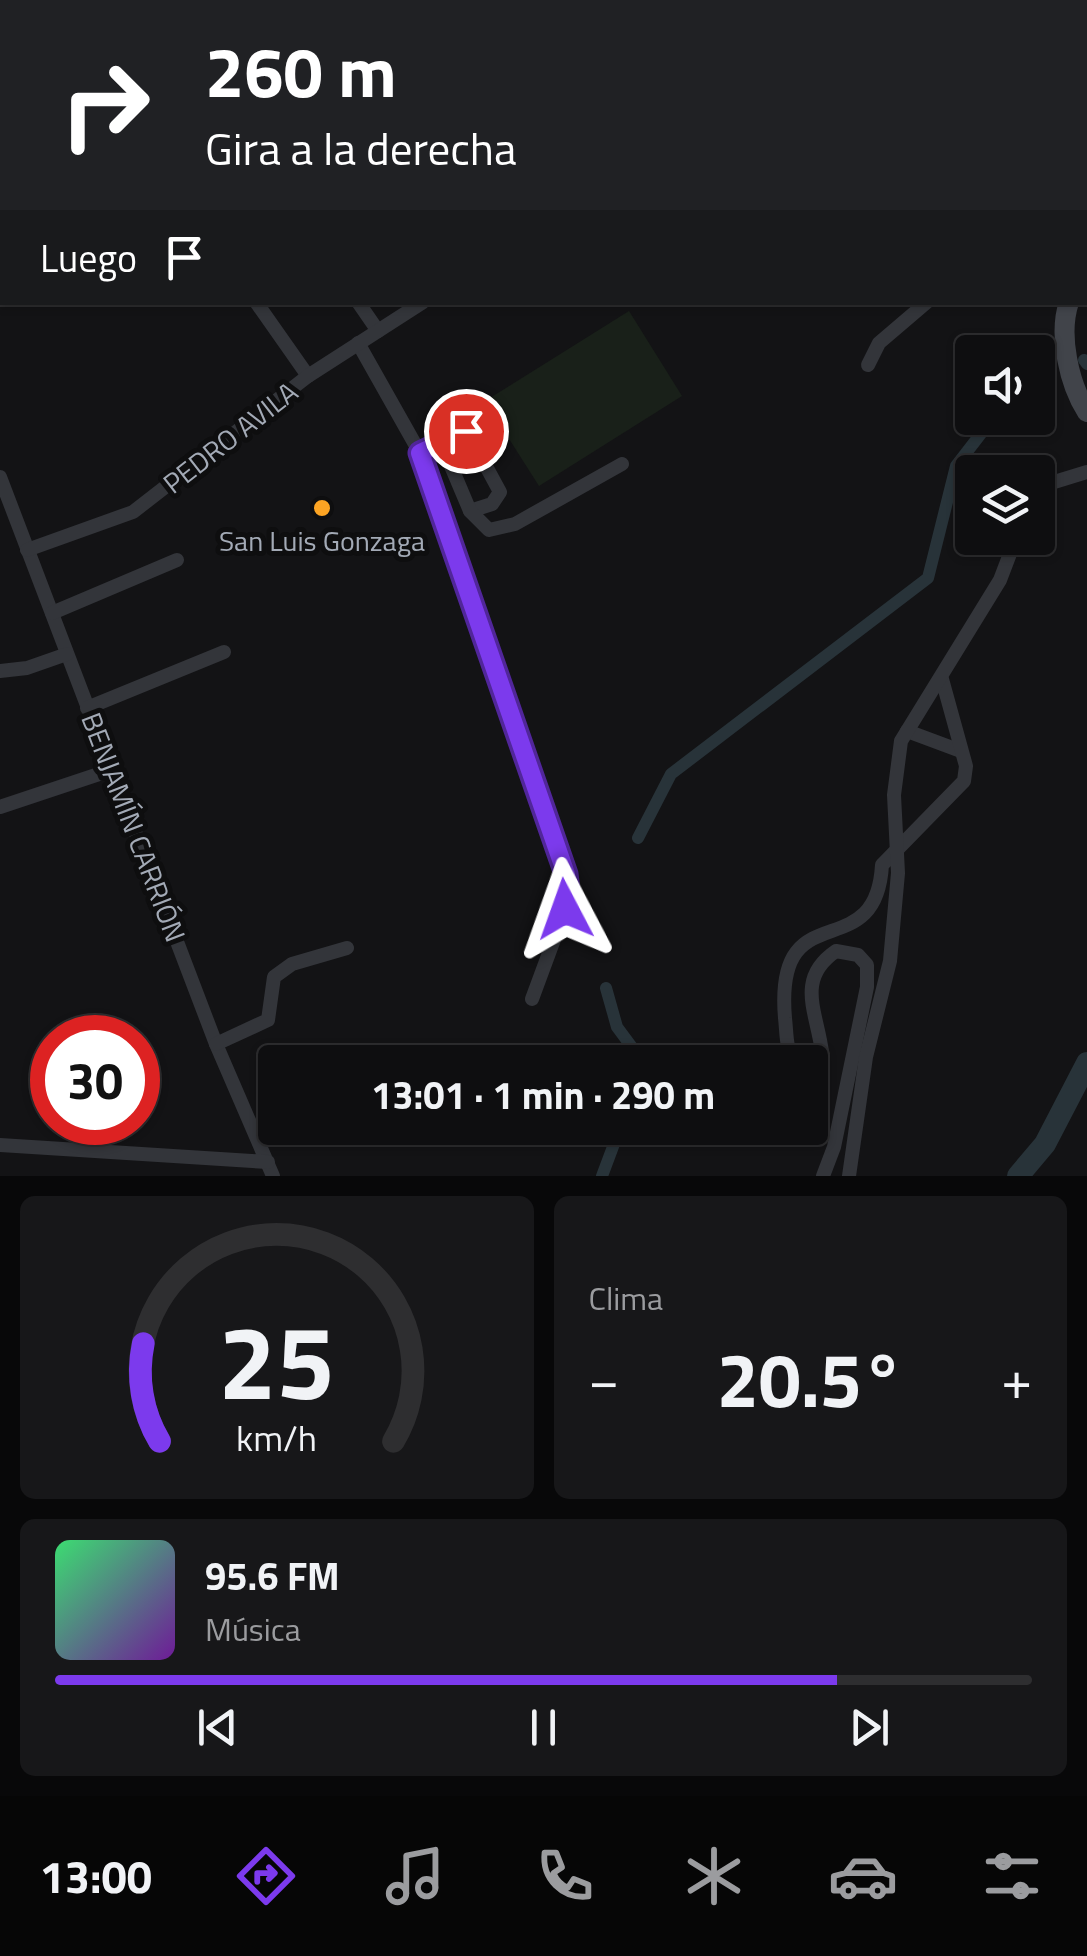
<!DOCTYPE html>
<html lang="es">
<head>
<meta charset="utf-8">
<style>
  :root { --surface:#0e0e10; --page:#171719; --text:#f1f3f6; --muted:#9b9c9f; --line:#2e2e30; --accent:#7c3aed }
  body { margin:0; font-family:"Titillium Web",sans-serif; background:var(--page); color:var(--text); height:100vh; display:flex; flex-direction:column; font-size:38px; white-space:nowrap }
  * { box-sizing:border-box; margin:0 }
  p { font-size:32px; color:var(--muted) }
  .icon { flex:none; width:55px; height:55px; fill:none; stroke:currentColor; stroke-width:2; stroke-linecap:round; stroke-linejoin:round }
  .map { position:relative; height:1176px; overflow:hidden }
  .details { display:flex; flex-direction:column; gap:20px; padding:20px; background:#080809; flex:1 }
  .details>* { flex:none }
  .banner { position:absolute; left:0px; top:0px; width:1088px; height:305px; box-shadow:0 2px 8px #0004,0 0 0 2px var(--line); background:#202124; color:#fff; overflow:hidden }
  .tools { position:absolute; left:955px; top:335px; display:grid; gap:20px }
  .tools a { display:grid; place-items:center; width:100px; height:100px; border-radius:10px; background:var(--surface); box-shadow:0 2px 8px #0004,0 0 0 2px var(--line); font-size:50px }
  .speed { position:absolute; left:30px; top:1015px; display:flex; gap:20px; font-size:50px; font-weight:700; text-align:center }
  .speed>* { display:grid; place-content:center; width:130px; height:130px; border-radius:50%; background:var(--surface); box-shadow:0 2px 8px #0004,0 0 0 2px var(--line); line-height:1 }
  .speed .limit { border:15px solid #d22; background:#fff; color:#111 }
  .pin { position:absolute; display:grid; place-items:center; width:85px; height:85px; color:#fff; margin:-42px; border:5px solid #fff; border-radius:50%; box-shadow:0 2px 10px #0007 }
  .me { position:absolute; width:110px; margin:-55px; rotate:356deg; stroke-linejoin:round; filter:drop-shadow(0 0 8px #0008) }
  .turn { display:flex; align-items:center; gap:35px; height:210px; padding:0 40px; font-size:45px }
  .turn .icon { width:130px; height:130px; stroke-width:2.5 }
  .turn b { display:block; font-size:70px; line-height:85px }
  .then { display:flex; align-items:center; height:95px; padding:0 40px; background:#0003; gap:20px; font-size:38px }
  .big { font-size:75px; font-weight:700; line-height:1.1 }
  .details .card { flex:1; display:flex; flex-direction:column; justify-content:center; gap:15px; min-width:0; padding:0 35px; border-radius:15px; background:var(--page) }
  .details .dial { align-items:center; gap:0 }
  .dial svg { height:260px; overflow:visible; fill:none; stroke:var(--line); stroke-width:7; stroke-linecap:round; text-anchor:middle }
  .dial text { fill:var(--text); stroke:none }
  .song { display:flex; align-items:center; gap:30px }
  .cover { width:120px; height:120px; border-radius:15px; background:linear-gradient(135deg,hsl(140 70% 55%),hsl(280 70% 35%)) }
  .played { height:10px; border-radius:5px; background:linear-gradient(90deg,var(--accent) 80%,var(--line) 80%) }
  .keys { display:flex; justify-content:space-around; direction:ltr }
  .heat { display:flex; justify-content:space-between; align-items:center; font-size:55px; direction:ltr }
  .details .tiles { flex:1; display:grid; gap:20px; grid-template-columns:1fr 1fr }
  .card:last-child { grid-column:span 2 }
  .trip { position:absolute; left:258px; top:1045px; width:570px; height:100px; border-radius:10px; background:var(--surface); box-shadow:0 2px 8px #0004,0 0 0 2px var(--line); font-weight:700; line-height:100px; text-align:center }
  .tabs { display:flex; height:160px; justify-content:space-around; align-items:center; background:#060606; color:var(--muted) }
  .tabs .icon { width:70px; height:70px }
  .tabs .current { color:var(--accent) }
  .tabs b { font-size:45px; color:var(--text) }
  .map>svg:first-child { display:block }
  .green { fill:#192019 }
  .lines { fill:none; stroke-linecap:round; stroke-linejoin:round }
  .canal { stroke:#283339; stroke-width:12 }
  .river { stroke:#283339; stroke-width:22 }
  .minor { stroke:#33353a; stroke-width:14 }
  .secondary { stroke:#41444a; stroke-width:20 }
  .route-casing { stroke:#51269a; stroke-width:25 }
  .route { stroke:#7c3aed; stroke-width:18 }
  .poi-dot { fill:#fca423; stroke:#0e0e0f; stroke-width:4 }
  .labels { text-anchor:middle; dominant-baseline:central; stroke-width:10; stroke-linejoin:round; paint-order:stroke }
  .street-label { font-size:28px; fill:#a3aab6; stroke:#0e0e0f }
  .poi-label { font-size:28px; fill:#a3aab6; stroke:#0e0e0f }
</style>
</head>
<body>
<div class="map">
<svg width="1087" height="1176" viewBox="0 0 1087 1176">
  <rect width="100%" height="100%" fill="#131315"/>
  <path class="green" d="M629 311 682 396 539 486 485 401Z"/>
  <g class="lines">
    <g class="canal">
      <path d="M1084 360 1087 364"/>
      <path d="M638 838 671 774 928 578 956 466 993 418"/>
      <path d="M606 988 617 1027 643 1062"/>
      <path d="M602 1176 620 1128"/>
    </g>
    <path class="river" d="M1018 1176 1045 1144 1087 1063"/>
    <g class="minor">
      <path d="M194 0 195 2"/>
      <path d="M519 0 520 2"/>
      <path d="M597 0 600 2"/>
      <path d="M993 0 994 2"/>
      <path d="M1079 0 1080 2"/>
      <path d="M131 2 135 0"/>
      <path d="M899 2 901 0"/>
      <path d="M1085 24 1087 32"/>
      <path d="M1085 101H1087"/>
      <path d="M1085 119 1087 118"/>
      <path d="M1085 284 1087 283"/>
      <path d="M256 302 308 376"/>
      <path d="M358 302 378 331"/>
      <path d="M358 343 420 453 569 886V899L532 999"/>
      <path d="M868 365 879 343 927 302"/>
      <path d="M438 445 463 431 468 433 500 492 492 504 470 511"/>
      <path d="M420 453 432 446 443 447 470 511 489 530 515 524 622 464"/>
      <path d="M0 477 216 1044 273 1176"/>
      <path d="M1038 487 1087 472"/>
      <path d="M27 550 133 512 308 376 423 302"/>
      <path d="M52 613 177 560"/>
      <path d="M0 671 27 668 67 654"/>
      <path d="M87 708 224 652"/>
      <path d="M907 731 958 750"/>
      <path d="M0 807 114 769"/>
      <path d="M216 1044 268 1020 274 977 292 964 347 948"/>
      <path d="M796 1062C785 1050 787 1034 785 1018 774 889 876 970 882 865L964 781 966 766 942 679"/>
      <path d="M810 1065 822 1052C817 1012 795 979 836 951L858 955 867 965V987L834 1147 823 1176"/>
      <path d="M0 1145 268 1162"/>
      <path d="M849 1176 866 1057 890 961 898 873 894 795 901 741 1000 580 1016 538"/>
    </g>
    <g class="secondary">
      <path d="M685 0 688 2"/>
      <path d="M1069 302C1058 335 1069 384 1087 412"/>
    </g>
  </g>
  <g class="lines">
    <g class="route-casing">
      <path id="route" d="M466 431 420 453 566 874 569 898 565 909"/>
    </g>
    <use href="#route" class="route"/>
  </g>
  <circle class="poi-dot" cx="322" cy="508" r="10"/>
  <g class="labels">
    <g class="street-label">
      <text transform="translate(230 437) rotate(-38)">PEDRO AVILA</text>
      <text transform="translate(134 827) rotate(69)">BENJAMÍN CARRIÓN</text>
    </g>
    <g class="poi-label">
      <text x="322" y="540">San Luis Gonzaga</text>
    </g>
  </g>
</svg>
<div class="tools">
<a><svg class="icon" aria-label="sound" viewBox="0 0 24 24"><path d="M4 9h4l5-4v14l-5-4H4zM17 9q2 3 0 6"/></svg></a>
<a><svg class="icon" aria-label="layers" viewBox="0 0 24 24"><path d="M12 4l9 5-9 5-9-5zM3 14l9 5 9-5"/></svg></a>
</div>
<div class="speed"><div class="limit">30</div></div>
<div class="pin" style="left:466px;top:431px;background:#d93025"><svg class="icon" aria-label="arrive" viewBox="0 0 24 24"><path d="M6 21V4h12l-3 4 3 4H6"/></svg></div>
<svg class="me" style="left:565px;top:909px" viewBox="-20 -20 40 40"><path d="M0-17L14 15 0 8-14 15z" fill="#7c3aed" stroke="#fff" stroke-width="4"/></svg>
<div class="trip">13:01 · 1 min · 290 m</div>
<div class="banner">
<div class="turn"><svg class="icon" aria-label="right" viewBox="0 0 24 24"><path d="M7 20v-9h11M14 6l5 5-5 5"/></svg><div><b>260 m</b>Gira a la derecha</div></div>
<div class="then">Luego<svg class="icon" aria-label="arrive" viewBox="0 0 24 24"><path d="M6 21V4h12l-3 4 3 4H6"/></svg></div>
</div>
</div>
<section class="details">
<div class="tiles">
<div class="card dial"><svg viewBox="0 0 100 80">
<path d="M14 69A42 42 0 1 1 86 69"/>
<path d="M14 69A42 42 0 0 1 9 39" stroke="#7c3aed"/>
<text x="50" y="56" font-size="32" font-weight="700">25</text>
<text x="50" y="72" font-size="11">km/h</text>
</svg></div>
<div class="card"><p>Clima</p>
<div class="heat"><a>−</a><b class="big">20.5°</b><a>+</a></div>
</div>
<div class="card">
<div class="song"><i class="cover"></i><div><b>95.6 FM</b><p>Música</p></div></div>
<div class="played"></div>
<div class="keys"><svg class="icon" aria-label="previous" viewBox="0 0 24 24"><path d="M18 5L8 12l10 7zM5 5v14"/></svg><svg class="icon" aria-label="pause" viewBox="0 0 24 24"><path d="M8 5v14M16 5v14"/></svg><svg class="icon" aria-label="next" viewBox="0 0 24 24"><path d="M6 5l10 7-10 7zM19 5v14"/></svg></div>
</div>
</div>
</section>
<nav class="tabs">
<b>13:00</b>
<svg class="icon current" aria-label="directions" viewBox="0 0 24 24"><path d="M12 3l9 9-9 9-9-9zM9 14v-3h6M13 9l2 2-2 2"/></svg>
<svg class="icon" aria-label="music" viewBox="0 0 24 24"><path d="M9 18V5l10-2v13"/><circle cx="6" cy="18" r="3"/><circle cx="16" cy="16" r="3"/></svg>
<svg class="icon" aria-label="phone" viewBox="0 0 24 24"><path d="M5 4h4l2 5-3 2q2 4 5 5l2-3 5 2v4C11 20 4 13 5 4z"/></svg>
<svg class="icon" aria-label="climate" viewBox="0 0 24 24"><path d="M12 3v18M4 7l16 10M4 17L20 7"/></svg>
<svg class="icon" aria-label="car" viewBox="0 0 24 24"><path d="M5 17H2v-5l4-1 3-4h7l3 4 3 1v5h-3M9 17h6M6 11h13"/><circle cx="7" cy="17" r="2"/><circle cx="17" cy="17" r="2"/></svg>
<svg class="icon" aria-label="filters" viewBox="0 0 24 24"><path d="M4 7h16M4 17h16"/><circle cx="9" cy="7" r="2"/><circle cx="15" cy="17" r="2"/></svg>
</nav>
</body>
</html>
